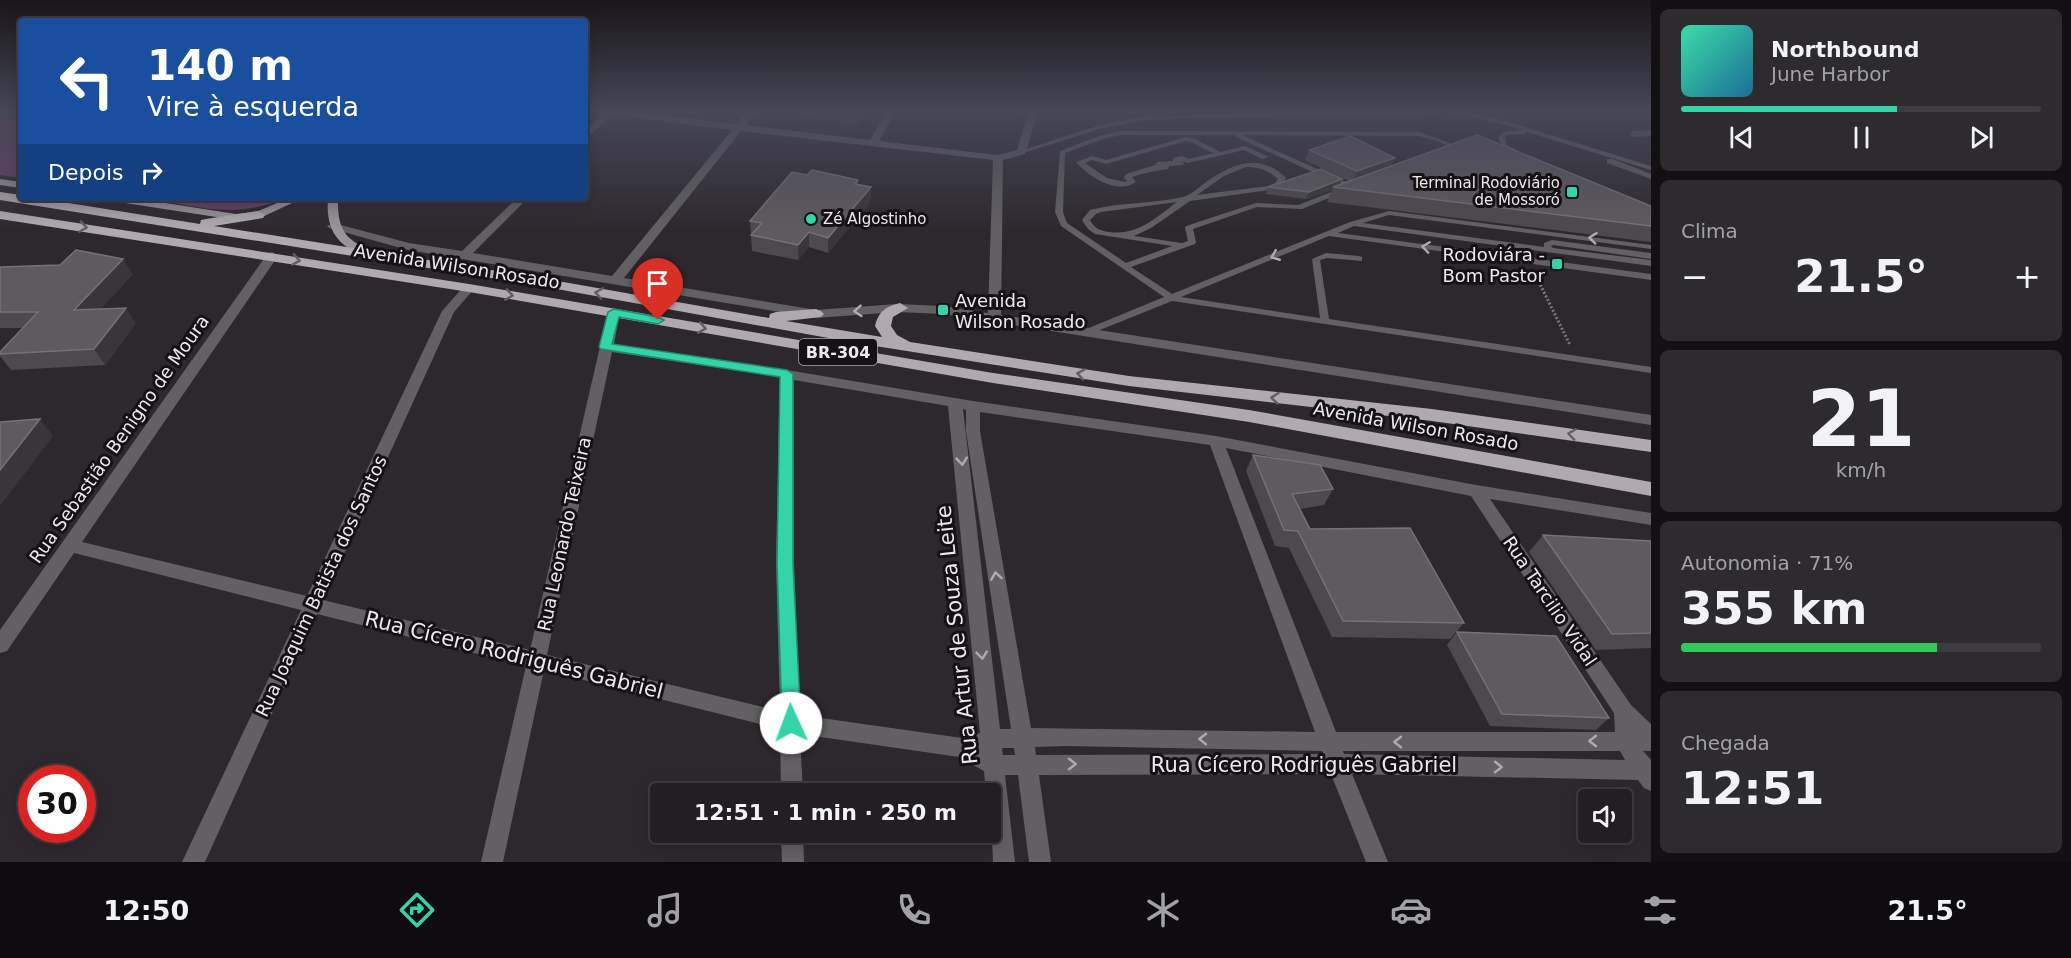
<!DOCTYPE html>
<html lang="pt">
<head>
<meta charset="utf-8">
<style>
  :root { --surface:#221e22; --page:#2e2b2f; --text:#f1f3f6; --muted:#a2a2a5; --line:#3f3c40; --accent:#33d4a8 }
  body { margin:0; font-family:"DejaVu Sans",sans-serif; background:var(--page); color:var(--text); height:100vh; display:flex; flex-direction:column; font-size:22px; white-space:nowrap }
  * { box-sizing:border-box; margin:0 }
  p { font-size:20px; color:var(--muted) }
  .icon { flex:none; width:33px; height:33px; fill:none; stroke:currentColor; stroke-width:2; stroke-linecap:round; stroke-linejoin:round }
  .map { position:relative; flex:1; overflow:hidden }
  .panel { display:flex; flex-direction:column; gap:9px; padding:9px; background:#131013; width:420px }
  .panel>* { flex:none }
  .top-card { position:absolute; left:18px; top:18px; width:570px; height:183px; border-radius:6px; box-shadow:0 3px 15px #0003,0 0 0 2px var(--line); background:#1a4fa0; color:#fff; overflow:hidden }
  .controls { position:absolute; left:1578px; top:789px; display:grid; gap:12px }
  .controls a { display:grid; place-items:center; width:54px; height:54px; border-radius:6px; background:var(--surface); box-shadow:0 3px 15px #0003,0 0 0 2px var(--line); font-size:30px }
  .speed { position:absolute; left:18px; top:765px; display:flex; gap:12px; font-size:30px; font-weight:700; text-align:center }
  .speed>* { display:grid; place-content:center; width:78px; height:78px; border-radius:50%; background:var(--surface); box-shadow:0 3px 15px #0003,0 0 0 2px var(--line); line-height:1 }
  .speed .limit { border:9px solid #d22; background:#fff; color:#111 }
  .pin { position:absolute; display:grid; place-items:center; width:51px; height:51px; color:#fff; margin:-62px -26px; border-radius:50% 50% 50% 0; rotate:-45deg; box-shadow:0 0 6px #0007 }
  .pin .icon { rotate:45deg }
  .me { position:absolute; width:66px; margin:-33px; rotate:358deg; stroke-linejoin:round; filter:drop-shadow(0 0 4px #0008) }
  .turn { display:flex; align-items:center; gap:21px; height:126px; padding:0 30px; font-size:27px }
  .turn .icon { width:78px; height:78px; stroke-width:2.5 }
  .turn b { display:block; font-size:42px; line-height:51px }
  .then { display:flex; align-items:center; height:57px; padding:0 30px; background:#0003; gap:12px; font-size:22px }
  .big { font-size:45px; font-weight:700; line-height:1.1 }
  .panel .card { flex:1; display:flex; flex-direction:column; justify-content:center; gap:9px; min-width:0; padding:0 21px; border-radius:9px; background:var(--page) }
  .panel .dial { align-items:center; gap:0 }
  .dial b { font-size:78px; line-height:1 }
  .song { display:flex; align-items:center; gap:18px }
  .cover { width:72px; height:72px; border-radius:9px; background:linear-gradient(135deg,hsl(160 70% 55%),hsl(200 70% 35%)) }
  .played { height:6px; border-radius:3px; background:linear-gradient(90deg,var(--accent) 60%,var(--line) 60%) }
  .keys { display:flex; justify-content:space-around; direction:ltr }
  .heat { display:flex; justify-content:space-between; align-items:center; font-size:33px; direction:ltr }
  .charge { height:9px; border-radius:4px; background:linear-gradient(90deg,#34c759 71%,var(--line) 0) }
  .trip { position:absolute; left:650px; top:783px; width:351px; height:60px; border-radius:6px; background:var(--surface); box-shadow:0 3px 15px #0003,0 0 0 2px var(--line); font-weight:700; line-height:60px; text-align:center }
  .dock { display:flex; height:96px; justify-content:space-around; align-items:center; background:#0e0c0e; color:var(--muted) }
  .dock .icon { width:42px; height:42px }
  .dock .current { color:var(--accent) }
  .dock b { font-size:27px; color:var(--text) }
  main { display:flex; flex:1; min-height:0 }
  .map>svg:first-child { display:block }
  .green { fill:#693e67 }
  .lines { fill:none; stroke-linecap:round; stroke-linejoin:round }
  .path { stroke:#7b777b; stroke-width:3; stroke-dasharray:2 2; stroke-linecap:butt }
  .lane { fill:#626062; fill-rule:evenodd }
  .street { fill:#626062; fill-rule:evenodd }
  .primary { fill:#9a959a; fill-rule:evenodd }
  .highway { fill:#b0aab0; fill-rule:evenodd }
  .wall { fill:#4e494d }
  .shaded-wall { fill:#3a3539 }
  .building { fill:#5f5a5e; stroke:#757174; stroke-width:1.5 }
  .oneway { stroke:#625e62 }
  .oneway2 { stroke:#aeabae }
  .route { fill:#33d4a8; stroke:#218a6d; stroke-width:1.5 }
  .poi-dot { fill:#33d4a8; stroke:#141214; stroke-width:2 }
  .labels { text-anchor:middle; dominant-baseline:central; stroke-width:6; stroke-linejoin:round; paint-order:stroke }
  .far-poi-label { font-size:15px; fill:#ece9ec; stroke:#141214; text-anchor:end }
  .shield { fill:#141214; stroke:#aba8ab; stroke-width:1.5 }
  .shield-label { font-size:16px; font-weight:bold; fill:#ece9ec }
  .poi-label { font-size:18px; fill:#ece9ec; stroke:#141214; text-anchor:end }
  .street-label { font-size:18px; fill:#ece9ec; stroke:#141214 }
  .near-street-label { font-size:21px; fill:#ece9ec; stroke:#141214 }
</style>
</head>
<body>
<main>
<div class="map">
<svg width="1651" height="862" viewBox="0 0 1651 862">
  <rect width="100%" height="100%" fill="#2d282d"/>
  <g class="green">
    <path d="M0 110H21V178L0 175Z"/>
    <path d="M145 198H284C237 220 194 206 145 198Z"/>
  </g>
  <g class="lines">
    <path class="path" d="M1535 274 1570 345"/>
    <g class="lane">
      <path d="M1362 110H1460L1502 120 1651 166V170L1527 132 1524 134 1507 135 1505 137 1507 145 1521 153 1515 154 1502 147 1498 137 1503 132 1522 130 1498 123 1449 112 1147 120 1103 128 1023 153 1017 152 1100 125 1147 116Z"/>
      <path d="M1121 131 1419 132 1450 143 1457 150 1449 154H1445V152L1449 149 1446 145 1437 141 1419 136 1242 135 1355 186 1356 188 1352 190 1236 137 1235 135H1121L1103 139 1065 153 1063 212 1067 223 1126 263 1172 246 1095 234 1088 229 1082 220 1090 210C1120 202 1153 204 1183 197 1191 195 1199 187 1206 182 1233 163 1260 152 1286 178L1281 187 1269 190 1190 201 1151 228 1134 236 1182 243 1188 241 1185 228 1186 226 1256 203 1298 205 1339 189 1346 191 1302 209 1257 207 1193 229 1196 242 1195 244 1131 267 1172 294 1350 222 1389 211 1651 245V249L1389 215 1363 223 1544 247V243L1552 240 1651 253V259L1553 245 1551 246 1553 248 1651 260V266L1354 226 1338 233 1651 274V280L1329 236 1181 297 1320 318 1312 259 1326 253 1359 256 1362 257V261L1327 258 1320 260 1329 319 1651 367V373L1172 301 1090 334H1084L1082 332 1084 330 1164 297 1061 226 1055 212 1060 151 1099 136ZM1246 167C1260 167 1267 170 1278 179L1275 183 1268 186 1197 195 1224 176ZM1177 202C1157 217 1137 236 1109 232 1100 231 1094 228 1090 220L1096 214 1101 212Z"/>
      <path d="M1186 137 1195 139 1220 152 1245 146 1269 157 1262 159 1244 150 1188 163 1181 161 1184 163 1183 165 1169 166 1168 169C1155 171 1144 173 1132 177L1136 182C1117 195 1089 177 1076 162L1092 156 1106 160ZM1186 141 1191 142 1213 153 1189 159 1182 156 1173 158V161L1157 162 1155 165 1126 174 1124 178 1127 181 1125 182 1107 178 1085 163 1092 160 1106 164Z"/>
      <path d="M1607 159H1613L1651 174V179L1607 163Z"/>
    </g>
    <g class="street">
      <path d="M585 110H616L736 124 748 110H757L746 125 870 140 887 110H896L879 141 998 155 1017 150 1029 110H1039L1025 154 1003 160 1001 315 1651 415V425L943 314 897 312 816 318 408 250 329 228 327 226 333 223 409 243 462 251 517 198H528L473 253 612 276 732 130 612 115 585 140V131L602 114ZM741 131 993 160 988 313 943 306 897 304 816 310 624 278Z"/>
      <path d="M1459 110H1469L1470 112 1465 115Z"/>
      <path d="M1651 130V136L1634 137 1629 134 1634 131Z"/>
      <path d="M272 252 278 256 82 542 307 596 442 311 465 285 469 284 475 288 454 312 323 600 530 650 608 312 614 308 620 312 614 344 787 370 973 401 1216 436 1476 485 1651 513V525L1490 499 1631 705 1651 724V751H1643L1651 760V791L1644 788 1638 780 1352 774 1388 862H1366L1331 774 1039 775 1051 862H1029L1018 775H1005L1015 862H993L990 794H986L984 771 959 757 800 734 803 794H781L780 729 544 670 503 862H481L526 666 317 614 205 862H182L301 610 74 553 7 651 0 653V630L268 253ZM612 352 780 377 776 563 780 711 547 655ZM794 380 948 406 980 733 962 738 800 715 794 563ZM963 409 966 410V431L1011 729H1000ZM980 412 1210 445 1315 732 1031 728 980 431ZM1226 448 1471 496 1614 713 1615 732H1336ZM1066 746 1322 751 1324 754 1036 755 1035 747ZM1002 748H1014L1015 755H1003ZM1343 751H1620L1625 760 1344 754Z"/>
      <path d="M781 832H803L804 862H782Z"/>
    </g>
    <g class="primary">
      <path d="M0 179 21 182V188L0 185Z"/>
      <path d="M107 198H133L236 214 256 212 289 198H303L262 217 236 220 112 201Z"/>
      <path d="M328 198H338C337 231 346 241 376 252V258C369 259 364 256 358 253 333 242 326 224 328 198Z"/>
    </g>
    <g class="highway">
      <path d="M0 192 21 195V198H37L200 224 201 220 206 219 258 211 265 215 263 218 214 226 529 276 769 318 770 314 776 312 816 309 821 311 824 314 821 317 786 321 882 337 875 326C879 311 885 307 900 303L908 308 893 317 891 326 897 335 910 342 1129 376 1432 409 1651 440V452L1432 421 1129 386 856 343 529 284 0 200Z"/>
      <path d="M0 211 469 284 993 373 1249 410 1651 482V496L1249 422 993 383 469 292 0 219Z"/>
    </g>
  </g>
  <g class="wall">
    <path d="M805 110H867L858 124 805 117Z"/>
    <path d="M1309 150 1395 158 1391 166 1651 206V242L1327 202 1332 190 1306 199 1266 194 1268 187 1342 179 1340 185 1349 181 1305 160Z"/>
    <path d="M858 180V185L871 187 870 202 828 253 809 247 798 260 752 251 750 221Z"/>
    <path d="M60 265 133 274 100 309 136 323 105 365 11 370 0 356V354L23 328H0V267Z"/>
    <path d="M1253 455 1333 489 1324 505 1300 509 1310 529 1464 623 1450 639 1332 637 1289 548 1275 546 1246 471Z"/>
    <path d="M1543 535 1651 541V648L1596 650 1529 552Z"/>
    <path d="M1457 632 1609 718 1596 730 1490 726 1447 645Z"/>
  </g>
  <g class="shaded-wall">
    <path d="M859 110H867L858 124Z"/>
    <path d="M1395 158 1390 169 1352 183 1357 171Z"/>
    <path d="M1342 179 1339 187H1333L1332 190 1306 199 1309 192Z"/>
    <path d="M871 187 870 202 828 253V238Z"/>
    <path d="M809 232V247L798 260V245Z"/>
    <path d="M123 259 133 274 85 326 74 310Z"/>
    <path d="M126 308 136 323 105 365 94 349Z"/>
    <path d="M40 419 53 436 0 506V470Z"/>
  </g>
  <g class="building">
    <path d="M1477 135 1651 206V226L1333 187Z"/>
    <path d="M1350 136 1395 158 1357 171 1309 150Z"/>
    <path d="M1321 169 1342 179 1309 192 1268 187Z"/>
    <path d="M812 170 858 180 855 184 871 187 828 238 809 232 798 245 751 235 762 223 750 221 792 172 807 175Z"/>
    <path d="M76 250 123 259 74 310 126 308 94 349 0 354V352L38 312H0V267L60 265Z"/>
    <path d="M40 419 0 470V422Z"/>
    <path d="M1253 455 1320 465 1333 489 1292 494 1310 529 1410 528 1464 623 1343 621 1298 531 1284 530Z"/>
    <path d="M1543 535 1651 541V633L1612 634Z"/>
    <path d="M1457 632 1556 636 1609 718 1502 714Z"/>
  </g>
  <defs><path id="oneway-chevron" d="M-2-3.5L2.5 0L-2 3.5" fill="none" stroke-width="1.6" stroke-linecap="round" stroke-linejoin="round" transform="scale(1.5)"/></defs>
  <g class="oneway">
    <use href="#oneway-chevron" transform="translate(83 227) rotate(9)"/>
    <use href="#oneway-chevron" transform="translate(296 260) rotate(9)"/>
    <use href="#oneway-chevron" transform="translate(599 293) rotate(-170)"/>
    <use href="#oneway-chevron" transform="translate(509 295) rotate(9)"/>
    <use href="#oneway-chevron" transform="translate(702 328) rotate(10)"/>
    <use href="#oneway-chevron" transform="translate(1081 374) rotate(-171)"/>
    <use href="#oneway-chevron" transform="translate(1275 398) rotate(-174)"/>
    <use href="#oneway-chevron" transform="translate(1572 434) rotate(-172)"/>
  </g>
  <g class="oneway2">
    <use href="#oneway-chevron" transform="translate(1593 238) rotate(-173)"/>
    <use href="#oneway-chevron" transform="translate(1426 247) rotate(-172)"/>
    <use href="#oneway-chevron" transform="translate(1275 256) rotate(158)"/>
    <use href="#oneway-chevron" transform="translate(858 311) rotate(176)"/>
    <use href="#oneway-chevron" transform="translate(962 461) rotate(84)"/>
    <use href="#oneway-chevron" transform="translate(996 576) rotate(-99)"/>
    <use href="#oneway-chevron" transform="translate(982 655) rotate(84)"/>
    <use href="#oneway-chevron" transform="translate(1203 739) rotate(-179)"/>
    <use href="#oneway-chevron" transform="translate(1593 741) rotate(180)"/>
    <use href="#oneway-chevron" transform="translate(1398 742) rotate(180)"/>
    <use href="#oneway-chevron" transform="translate(1072 764)"/>
    <use href="#oneway-chevron" transform="translate(1498 767) rotate(1)"/>
  </g>
  <linearGradient id="sky" x2="0" y2="1"><stop stop-color="#191619"/><stop offset="0.48" stop-color="#464857"/><stop offset="1" stop-color="#464857" stop-opacity="0"/></linearGradient>
  <rect width="1651" height="231" fill="url(#sky)"/>
  <path class="route" d="M614 309 658 317 664 320 658 324 619 317 612 344 787 370 793 374V563L801 723 798 729 791 731 785 729 782 723 777 563 780 377 601 349 599 347 608 312Z"/>
  <g class="poi-dot">
    <rect x="1566" y="186" width="12" height="12" rx="3"/>
    <circle cx="811" cy="219" r="6"/>
    <rect x="1551" y="258" width="12" height="12" rx="3"/>
    <rect x="937" y="304" width="12" height="12" rx="3"/>
  </g>
  <g class="labels">
    <g class="far-poi-label">
      <text x="1560" y="183">Terminal Rodoviário<tspan x="1560" dy="17">de Mossoró</tspan></text>
      <text x="823" y="219" text-anchor="start">Zé Algostinho</text>
    </g>
    <rect class="shield" x="799" y="339" width="78" height="26" rx="4.5"/>
    <g class="shield-label">
      <text x="838" y="352">BR-304</text>
    </g>
    <g class="poi-label">
      <text x="1545" y="254">Rodoviára -<tspan x="1545" dy="21">Bom Pastor</tspan></text>
      <text x="955" y="300" text-anchor="start">Avenida<tspan x="955" dy="21">Wilson Rosado</tspan></text>
    </g>
    <g class="street-label">
      <text transform="translate(457 266) rotate(9)">Avenida Wilson Rosado</text>
      <text transform="translate(1416 426) rotate(10)">Avenida Wilson Rosado</text>
      <text transform="translate(119 439) rotate(-55)">Rua Sebastião Benigno de Moura</text>
      <text transform="translate(564 534) rotate(-78)">Rua Leonardo Teixeira</text>
      <text transform="translate(321 586) rotate(-65)">Rua Joaquim Batista dos Santos</text>
      <text transform="translate(1550 601) rotate(56)">Rua Tarcilio Vidal</text>
    </g>
    <g class="near-street-label">
      <text transform="translate(957 635) rotate(-96)">Rua Artur de Souza Leite</text>
      <text transform="translate(514 655) rotate(14)">Rua Cícero Rodriguês Gabriel</text>
      <text x="1304" y="765">Rua Cícero Rodriguês Gabriel</text>
    </g>
  </g>
</svg>
<div class="controls">
<a><svg class="icon" aria-label="sound" viewBox="0 0 24 24"><path d="M4 9h4l5-4v14l-5-4H4zM17 9q2 3 0 6"/></svg></a>
</div>
<div class="speed"><div class="limit">30</div></div>
<div class="pin" style="left:658px;top:320px;background:#d93025"><svg class="icon" aria-label="arrive" viewBox="0 0 24 24"><path d="M6 21V4h12l-3 4 3 4H6"/></svg></div>
<svg class="me" style="left:791px;top:723px" viewBox="-20 -20 40 40"><circle r="19" fill="#fff"/><path d="M0-13L10 11 0 6-10 11z" fill="#33d4a8"/></svg>
<div class="trip">12:51 · 1 min · 250 m</div>
<div class="top-card">
<div class="turn"><svg class="icon" aria-label="left" viewBox="0 0 24 24"><path d="M17 20v-9H6M10 6l-5 5 5 5"/></svg><div><b>140 m</b>Vire à esquerda</div></div>
<div class="then">Depois<svg class="icon" aria-label="right" viewBox="0 0 24 24"><path d="M7 20v-9h11M14 6l5 5-5 5"/></svg></div>
</div>
</div>
<section class="panel">
<div class="card">
<div class="song"><i class="cover"></i><div><b>Northbound</b><p>June Harbor</p></div></div>
<div class="played"></div>
<div class="keys"><svg class="icon" aria-label="previous" viewBox="0 0 24 24"><path d="M18 5L8 12l10 7zM5 5v14"/></svg><svg class="icon" aria-label="pause" viewBox="0 0 24 24"><path d="M8 5v14M16 5v14"/></svg><svg class="icon" aria-label="next" viewBox="0 0 24 24"><path d="M6 5l10 7-10 7zM19 5v14"/></svg></div>
</div>
<div class="card"><p>Clima</p>
<div class="heat"><a>−</a><b class="big">21.5°</b><a>+</a></div>
</div>
<div class="card dial"><b>21</b><p>km/h</p></div>
<div class="card"><p>Autonomia · 71%</p><b class="big">355 km</b><div class="charge"></div></div>
<div class="card"><p>Chegada</p><b class="big">12:51</b></div>
</section>
</main>
<nav class="dock">
<b>12:50</b>
<svg class="icon current" aria-label="directions" viewBox="0 0 24 24"><path d="M12 3l9 9-9 9-9-9zM9 14v-3h6M13 9l2 2-2 2"/></svg>
<svg class="icon" aria-label="music" viewBox="0 0 24 24"><path d="M9 18V5l10-2v13"/><circle cx="6" cy="18" r="3"/><circle cx="16" cy="16" r="3"/></svg>
<svg class="icon" aria-label="phone" viewBox="0 0 24 24"><path d="M5 4h4l2 5-3 2q2 4 5 5l2-3 5 2v4C11 20 4 13 5 4z"/></svg>
<svg class="icon" aria-label="climate" viewBox="0 0 24 24"><path d="M12 3v18M4 7l16 10M4 17L20 7"/></svg>
<svg class="icon" aria-label="car" viewBox="0 0 24 24"><path d="M5 17H2v-5l4-1 3-4h7l3 4 3 1v5h-3M9 17h6M6 11h13"/><circle cx="7" cy="17" r="2"/><circle cx="17" cy="17" r="2"/></svg>
<svg class="icon" aria-label="filters" viewBox="0 0 24 24"><path d="M4 7h16M4 17h16"/><circle cx="9" cy="7" r="2"/><circle cx="15" cy="17" r="2"/></svg>
<b>21.5°</b>
</nav>
</body>
</html>
